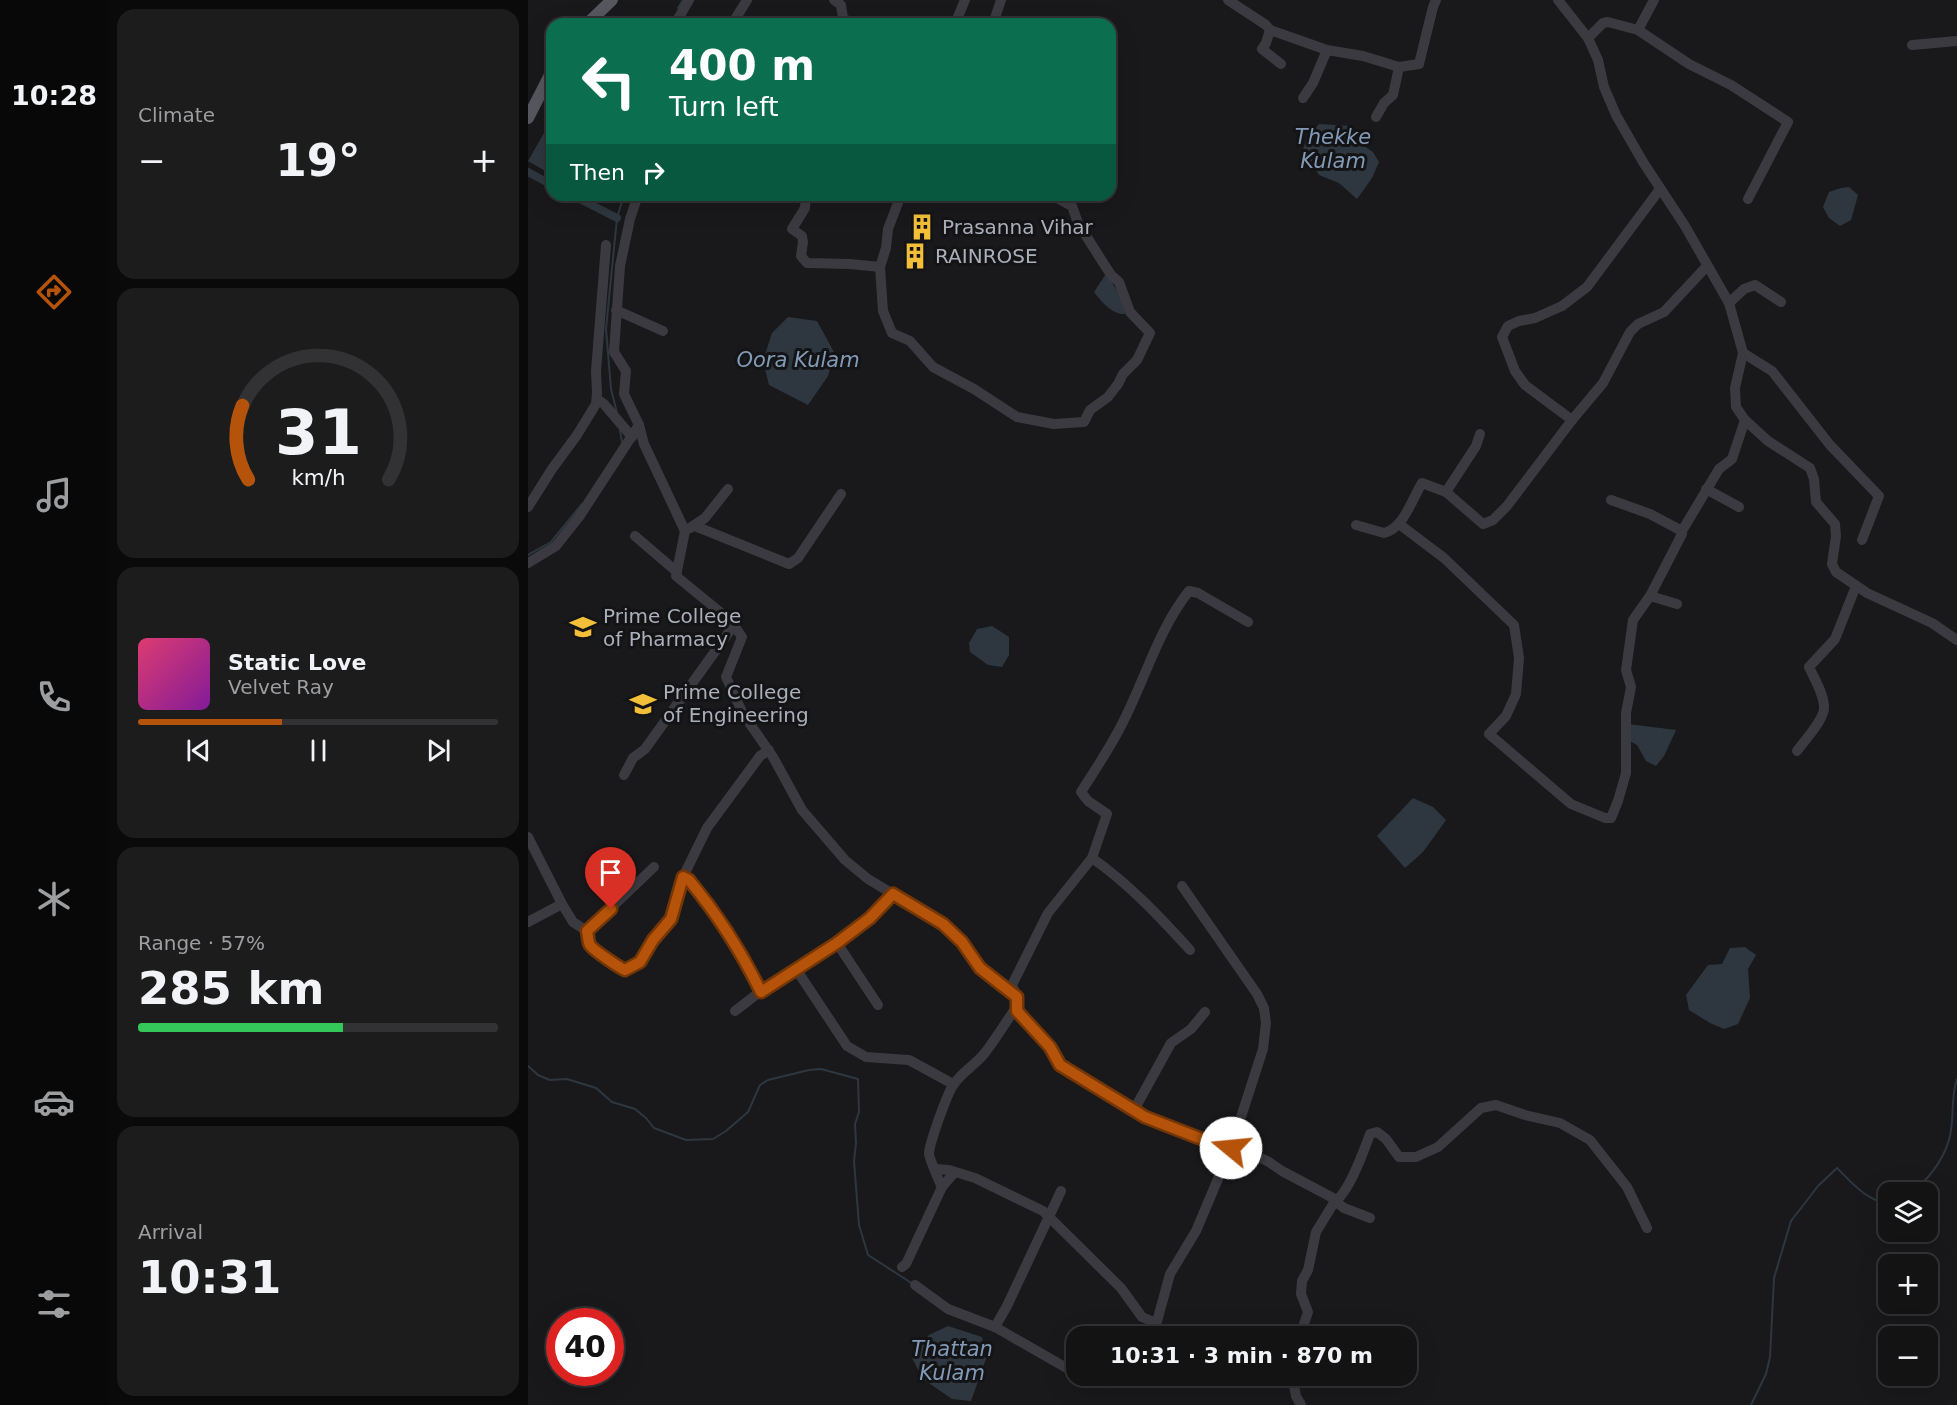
<!DOCTYPE html>
<html lang="en">
<head>
<meta charset="utf-8">
<style>
  :root { --surface:#131314; --page:#1c1c1d; --text:#f1f3f6; --muted:#9d9ea0; --line:#323234; --accent:#b45309 }
  body { margin:0; font-family:"DejaVu Sans",sans-serif; background:var(--page); color:var(--text); height:100vh; display:flex; flex-direction:column; font-size:22px; white-space:nowrap }
  * { box-sizing:border-box; margin:0 }
  p { font-size:20px; color:var(--muted) }
  .icon { flex:none; width:33px; height:33px; fill:none; stroke:currentColor; stroke-width:2; stroke-linecap:round; stroke-linejoin:round }
  .map { position:relative; flex:1; overflow:hidden }
  .panel { display:flex; flex-direction:column; gap:9px; padding:9px; background:#0a0a0b; width:420px }
  .panel>* { flex:none }
  .top-card { position:absolute; left:18px; top:18px; width:570px; height:183px; border-radius:18px; box-shadow:0 6px 24px #0002,0 0 0 2px var(--line); background:#0b6e4f; color:#fff; overflow:hidden }
  .fabs { position:absolute; left:1350px; top:1182px; display:grid; gap:12px }
  .fabs a { display:grid; place-items:center; width:60px; height:60px; border-radius:12px; background:var(--surface); box-shadow:0 6px 24px #0002,0 0 0 2px var(--line); font-size:30px }
  .speed { position:absolute; left:18px; top:1308px; display:flex; gap:12px; font-size:30px; font-weight:700; text-align:center }
  .speed>* { display:grid; place-content:center; width:78px; height:78px; border-radius:50%; background:var(--surface); box-shadow:0 6px 24px #0002,0 0 0 2px var(--line); line-height:1 }
  .speed .limit { border:9px solid #d22; background:#fff; color:#111 }
  .pin { position:absolute; display:grid; place-items:center; width:51px; height:51px; color:#fff; margin:-62px -26px; border-radius:50% 50% 50% 0; rotate:-45deg; box-shadow:0 0 6px #0007 }
  .pin .icon { rotate:45deg }
  .me { position:absolute; width:66px; margin:-33px; rotate:287deg; stroke-linejoin:round; filter:drop-shadow(0 0 4px #0008) }
  .turn { display:flex; align-items:center; gap:21px; height:126px; padding:0 24px; font-size:27px }
  .turn .icon { width:78px; height:78px; stroke-width:2.5 }
  .turn b { display:block; font-size:42px; line-height:51px }
  .then { display:flex; align-items:center; height:57px; padding:0 24px; background:#0003; gap:12px; font-size:22px }
  .big { font-size:45px; font-weight:800; line-height:1.1 }
  .panel .tile { flex:1; display:flex; flex-direction:column; justify-content:center; gap:9px; min-width:0; padding:0 21px; border-radius:18px; background:var(--page) }
  .panel .dial { align-items:center; gap:0 }
  .dial svg { height:156px; overflow:visible; fill:none; stroke:var(--line); stroke-width:7; stroke-linecap:round; text-anchor:middle }
  .dial text { fill:var(--text); stroke:none }
  .song { display:flex; align-items:center; gap:18px }
  .cover { width:72px; height:72px; border-radius:9px; background:linear-gradient(135deg,hsl(340 70% 55%),hsl(290 70% 35%)) }
  .played { height:6px; border-radius:3px; background:linear-gradient(90deg,var(--accent) 40%,var(--line) 40%) }
  .keys { display:flex; justify-content:space-around; direction:ltr }
  .heat { display:flex; justify-content:space-between; align-items:center; font-size:33px; direction:ltr }
  .charge { height:9px; border-radius:4px; background:linear-gradient(90deg,#34c759 57%,var(--line) 0) }
  .trip { position:absolute; left:538px; top:1326px; width:351px; height:60px; border-radius:18px; background:var(--surface); box-shadow:0 6px 24px #0002,0 0 0 2px var(--line); font-weight:800; line-height:60px; text-align:center }
  main { display:flex; flex:1; min-height:0 }
  .tabs { display:flex; flex-direction:column; width:108px; justify-content:space-around; align-items:center; background:#080808; color:var(--muted) }
  .tabs .icon { width:42px; height:42px }
  .tabs .current { color:var(--accent) }
  .tabs b { font-size:27px; color:var(--text) }
  .map>svg:first-child { display:block }
  .water { fill:#2e373f }
  .lines { fill:none; stroke-linecap:round; stroke-linejoin:round }
  .stream { stroke:#2e373f; stroke-width:2 }
  .canal { stroke:#2e373f; stroke-width:8 }
  .minor { stroke:#3a3a40; stroke-width:10 }
  .major { stroke:#56575f; stroke-width:12 }
  .route-casing { stroke:#753606; stroke-width:15 }
  .route { stroke:#b45309; stroke-width:10 }
  .labels { text-anchor:middle; dominant-baseline:central; stroke-width:6; stroke-linejoin:round; paint-order:stroke }
  .poi-label { font-size:20px; fill:#abafba; stroke:#141416; text-anchor:start }
  .water-label { font-size:21px; font-style:italic; fill:#829ab5; stroke:#141416 }
</style>
</head>
<body>
<main>
<nav class="tabs">
<b>10:28</b>
<svg class="icon current" aria-label="directions" viewBox="0 0 24 24"><path d="M12 3l9 9-9 9-9-9zM9 14v-3h6M13 9l2 2-2 2"/></svg>
<svg class="icon" aria-label="music" viewBox="0 0 24 24"><path d="M9 18V5l10-2v13"/><circle cx="6" cy="18" r="3"/><circle cx="16" cy="16" r="3"/></svg>
<svg class="icon" aria-label="phone" viewBox="0 0 24 24"><path d="M5 4h4l2 5-3 2q2 4 5 5l2-3 5 2v4C11 20 4 13 5 4z"/></svg>
<svg class="icon" aria-label="climate" viewBox="0 0 24 24"><path d="M12 3v18M4 7l16 10M4 17L20 7"/></svg>
<svg class="icon" aria-label="car" viewBox="0 0 24 24"><path d="M5 17H2v-5l4-1 3-4h7l3 4 3 1v5h-3M9 17h6M6 11h13"/><circle cx="7" cy="17" r="2"/><circle cx="17" cy="17" r="2"/></svg>
<svg class="icon" aria-label="filters" viewBox="0 0 24 24"><path d="M4 7h16M4 17h16"/><circle cx="9" cy="7" r="2"/><circle cx="15" cy="17" r="2"/></svg>
</nav>
<section class="panel">
<div class="tile"><p>Climate</p>
<div class="heat"><a>−</a><b class="big">19°</b><a>+</a></div>
</div>
<div class="tile dial"><svg viewBox="0 0 100 80">
<path d="M14 69A42 42 0 1 1 86 69"/>
<path d="M14 69A42 42 0 0 1 11 31" stroke="#b45309"/>
<text x="50" y="56" font-size="32" font-weight="700">31</text>
<text x="50" y="72" font-size="11">km/h</text>
</svg></div>
<div class="tile">
<div class="song"><i class="cover"></i><div><b>Static Love</b><p>Velvet Ray</p></div></div>
<div class="played"></div>
<div class="keys"><svg class="icon" aria-label="previous" viewBox="0 0 24 24"><path d="M18 5L8 12l10 7zM5 5v14"/></svg><svg class="icon" aria-label="pause" viewBox="0 0 24 24"><path d="M8 5v14M16 5v14"/></svg><svg class="icon" aria-label="next" viewBox="0 0 24 24"><path d="M6 5l10 7-10 7zM19 5v14"/></svg></div>
</div>
<div class="tile"><p>Range · 57%</p><b class="big">285 km</b><div class="charge"></div></div>
<div class="tile"><p>Arrival</p><b class="big">10:31</b></div>
</section>
<div class="map">
<svg width="1429" height="1405" viewBox="0 0 1429 1405">
  <rect width="100%" height="100%" fill="#19191b"/>
  <g class="water">
    <path d="M24 119V175L0 161Z"/>
    <path d="M791 124 823 126 829 141 845 152 851 162 844 178 829 199 811 183 791 175 784 164 773 155 779 138Z"/>
    <path d="M1321 187 1330 195 1323 220 1312 226 1301 218 1295 207 1301 192 1313 188Z"/>
    <path d="M578 274C588 287 594 298 597 314 584 315 573 301 566 292Z"/>
    <path d="M260 317 289 321 307 354 300 376 280 405 241 385 235 361 244 333Z"/>
    <path d="M464 626 481 637V655L474 667 460 665 442 652 441 643 449 629Z"/>
    <path d="M1100 724 1148 730 1136 756 1128 766 1118 761 1109 745 1100 740Z"/>
    <path d="M885 798 905 807 918 820 895 852 877 868 849 836Z"/>
    <path d="M1217 947 1228 955 1220 969 1222 998 1210 1024 1196 1029 1182 1023 1161 1010 1158 995 1180 965 1194 964 1202 948Z"/>
    <path d="M420 1326 454 1337 459 1356 443 1401 424 1399 395 1379 384 1358 401 1335Z"/>
  </g>
  <g class="lines">
    <g class="stream">
      <path d="M150 8 155 0"/>
      <path d="M89 413 83 389 78 329 89 218 96 195"/>
      <path d="M92 430 94 442"/>
      <path d="M0 555 23 542 54 504"/>
      <path d="M0 1066 10 1075 22 1080 39 1079 68 1088 84 1102 107 1109 118 1118 126 1128 158 1140 185 1139 198 1131 220 1112 232 1085 240 1080 281 1070 293 1069 330 1079 331 1112 327 1124 328 1143 326 1161 331 1225 340 1255 385 1284"/>
      <path d="M1383 1192C1400 1181 1415 1160 1421 1140 1427 1120 1422 1098 1429 1079"/>
      <path d="M1223 1405 1238 1374 1242 1357 1246 1278 1263 1221 1290 1186 1309 1168C1323 1182 1340 1202 1360 1203"/>
    </g>
    <g class="canal">
      <path d="M0 172 24 185"/>
      <path d="M44 195 89 218"/>
    </g>
    <g class="minor">
      <path d="M306 0 313 5 315 18 325 24"/>
      <path d="M700 0 738 25 742 30 738 43 734 49 753 64"/>
      <path d="M1030 0 1060 38 1070 60 1076 87 1088 115 1115 162 1157 226 1201 303 1215 353 1207 388 1208 407 1217 420 1240 441 1282 468 1286 479 1288 502 1307 524 1308 536 1304 564 1308 572 1339 593 1404 623 1429 640"/>
      <path d="M147 24 161 0"/>
      <path d="M204 24 219 0"/>
      <path d="M429 24V19L437 0"/>
      <path d="M465 24 473 0"/>
      <path d="M742 30 799 50 835 56 871 67 891 64 905 7 908 0"/>
      <path d="M1110 30 1126 0"/>
      <path d="M1060 38 1075 23 1080 22 1110 30 1161 64 1203 85 1260 122 1220 199"/>
      <path d="M1384 45 1429 41"/>
      <path d="M775 98 785 83 799 50"/>
      <path d="M848 117 856 103 865 95 871 67"/>
      <path d="M110 195 102 219 92 266 86 352 98 371 96 394 111 425 116 444 157 531 148 576 203 621 214 637 198 677 215 714 245 757 274 810 317 860 340 879 415 924 434 942 452 968 489 997 490 1011 522 1047 532 1065 548 1076 577 1092 617 1117 684 1143 725 1154 741 1162 754 1171 805 1198 807 1201 788 1232 780 1270 774 1281 773 1294 780 1312 772 1336"/>
      <path d="M278 195 277 208 264 229 274 236 275 242 273 256 279 263 322 264 352 267"/>
      <path d="M373 195 360 229 358 248 352 267 355 311 364 333 382 341 405 367 446 389 489 417 526 424 556 422 562 410 580 397 590 384 595 374 609 360 622 333 602 312 591 282 583 275 574 261 550 223 544 206 524 195"/>
      <path d="M1201 303 1216 289 1227 285 1253 302"/>
      <path d="M88 310 135 331"/>
      <path d="M1215 353 1244 371 1302 445 1351 496 1334 540"/>
      <path d="M69 399 76 404 104 437"/>
      <path d="M1044 420 997 385 987 371 974 337 980 326 991 321 1007 318 1034 306 1059 287 1132 189"/>
      <path d="M1178 489 1211 507"/>
      <path d="M918 492 948 446 952 434"/>
      <path d="M1083 500 1122 514 1154 531 1191 469 1204 459 1217 420"/>
      <path d="M0 507 24 469 49 435 68 404 69 393 68 371 78 245"/>
      <path d="M871 524 916 558 986 625 991 658 988 694 978 716 961 734 1043 804 1077 818H1083L1090 801 1098 773V713L1103 687 1098 670 1105 620 1122 596 1154 534"/>
      <path d="M828 525 856 533C876 528 884 499 894 483L918 492 955 524 965 520 979 506 1044 420 1075 383 1102 332 1110 324 1136 312 1179 266"/>
      <path d="M167 526 261 564 270 558 313 494"/>
      <path d="M162 528 177 518 200 489"/>
      <path d="M107 536 149 572"/>
      <path d="M0 563 28 546 51 517 111 425"/>
      <path d="M1122 596 1149 604"/>
      <path d="M1269 751C1276 741 1297 719 1296 707 1296 694 1286 678 1281 667L1307 639 1328 586"/>
      <path d="M96 775 105 758 117 749 206 625"/>
      <path d="M0 837 34 904 0 922"/>
      <path d="M564 858C601 884 632 917 662 950"/>
      <path d="M155 877 161 880C191 916 213 950 233 991"/>
      <path d="M34 904 45 922 59 931 126 867"/>
      <path d="M59 931C60 935 60 942 62 945 65 950 92 968 97 970L112 962 125 940 143 919 155 877 179 828 232 756 241 750"/>
      <path d="M309 943 350 1005"/>
      <path d="M268 969 319 1046 338 1057 381 1060 425 1084"/>
      <path d="M489 997 484 985 520 913 564 858 579 814 560 801 553 792C567 770 582 748 594 724 616 682 631 628 661 591L670 593 720 622"/>
      <path d="M207 1011 233 991 309 943 342 918 365 894"/>
      <path d="M606 1110 643 1043 663 1029 677 1012"/>
      <path d="M408 1169 421 1170 447 1178 515 1211 593 1288 614 1317 628 1323"/>
      <path d="M414 1187C412 1184 401 1157 401 1154 401 1144 420 1091 426 1084 434 1072 447 1065 456 1054 467 1040 477 1023 488 1008L490 1011"/>
      <path d="M842 1218 816 1208 807 1201C821 1193 836 1150 842 1134L849 1132 858 1139 871 1157H888L910 1147 953 1108 968 1105 997 1115 1032 1123 1062 1140 1099 1187 1119 1228"/>
      <path d="M374 1267 378 1264 414 1187 426 1173"/>
      <path d="M387 1285 420 1309 467 1327 549 1374"/>
      <path d="M467 1327 479 1306 533 1191"/>
      <path d="M625 1336 642 1274 668 1231 703 1148 735 1049 738 1023 736 1008 729 994 654 886"/>
      <path d="M551 1376C570 1384 587 1387 606 1376"/>
      <path d="M764 1376 768 1396 773 1405"/>
    </g>
    <g class="major">
      <path d="M59 24 84 0"/>
      <path d="M0 118 24 71"/>
    </g>
  </g>
  <g class="lines">
    <g class="route-casing">
      <path id="route" d="M83 909 59 931C60 935 60 942 62 945 65 950 92 968 97 970L112 962 125 940 143 919 155 877 161 880C190 915 213 951 233 992L309 943 342 918 365 894 415 924 434 942 452 968 489 997V1011L522 1047 532 1065 617 1117 684 1143 703 1148"/>
    </g>
    <use href="#route" class="route"/>
  </g>
  <defs>
    <g id="building-bare" transform="scale(2.07)"><path d="M-4-6H4V6H1V3H-1V6H-4ZM-2.5-4.3h1.7v1.8h-1.7ZM.8-4.3h1.7v1.8H.8ZM-2.5-1h1.7V.8h-1.7ZM.8-1h1.7V.8H.8Z" fill="#f3bf39" stroke="#141416" stroke-width="2.5" paint-order="stroke"/></g>
    <g id="university-bare" transform="scale(2.07)"><path d="M0-5L7-2L0 1L-7-2ZM-4 1L0 2.5L4 1V4Q0 6-4 4Z" fill="#f3bf39" stroke="#141416" stroke-width="2.5" paint-order="stroke"/></g>
  </defs>
  <g fill-rule="evenodd">
    <use href="#building-bare" x="394" y="227"/>
    <use href="#building-bare" x="387" y="256"/>
    <use href="#university-bare" x="55" y="627"/>
    <use href="#university-bare" x="115" y="704"/>
  </g>
  <g class="labels">
    <g class="poi-label">
      <text x="414" y="227">Prasanna Vihar</text>
      <text x="407" y="256">RAINROSE</text>
      <text x="75" y="616">Prime College<tspan x="75" dy="23">of Pharmacy</tspan></text>
      <text x="135" y="692">Prime College<tspan x="135" dy="23">of Engineering</tspan></text>
    </g>
    <g class="water-label">
      <text x="805" y="137">Thekke<tspan x="805" dy="24">Kulam</tspan></text>
      <text x="270" y="360">Oora Kulam</text>
      <text x="424" y="1349">Thattan<tspan x="424" dy="24">Kulam</tspan></text>
    </g>
  </g>
</svg>
<div class="fabs">
<a><svg class="icon" aria-label="layers" viewBox="0 0 24 24"><path d="M12 4l9 5-9 5-9-5zM3 14l9 5 9-5"/></svg></a>
<a>+</a>
<a>−</a>
</div>
<div class="speed"><div class="limit">40</div></div>
<div class="pin" style="left:83px;top:909px;background:#d93025"><svg class="icon" aria-label="arrive" viewBox="0 0 24 24"><path d="M6 21V4h12l-3 4 3 4H6"/></svg></div>
<svg class="me" style="left:703px;top:1148px" viewBox="-20 -20 40 40"><circle r="19" fill="#fff"/><path d="M0-13L10 11 0 6-10 11z" fill="#b45309"/></svg>
<div class="trip">10:31 · 3 min · 870 m</div>
<div class="top-card">
<div class="turn"><svg class="icon" aria-label="left" viewBox="0 0 24 24"><path d="M17 20v-9H6M10 6l-5 5 5 5"/></svg><div><b>400 m</b>Turn left</div></div>
<div class="then">Then<svg class="icon" aria-label="right" viewBox="0 0 24 24"><path d="M7 20v-9h11M14 6l5 5-5 5"/></svg></div>
</div>
</div>
</main>
</body>
</html>
